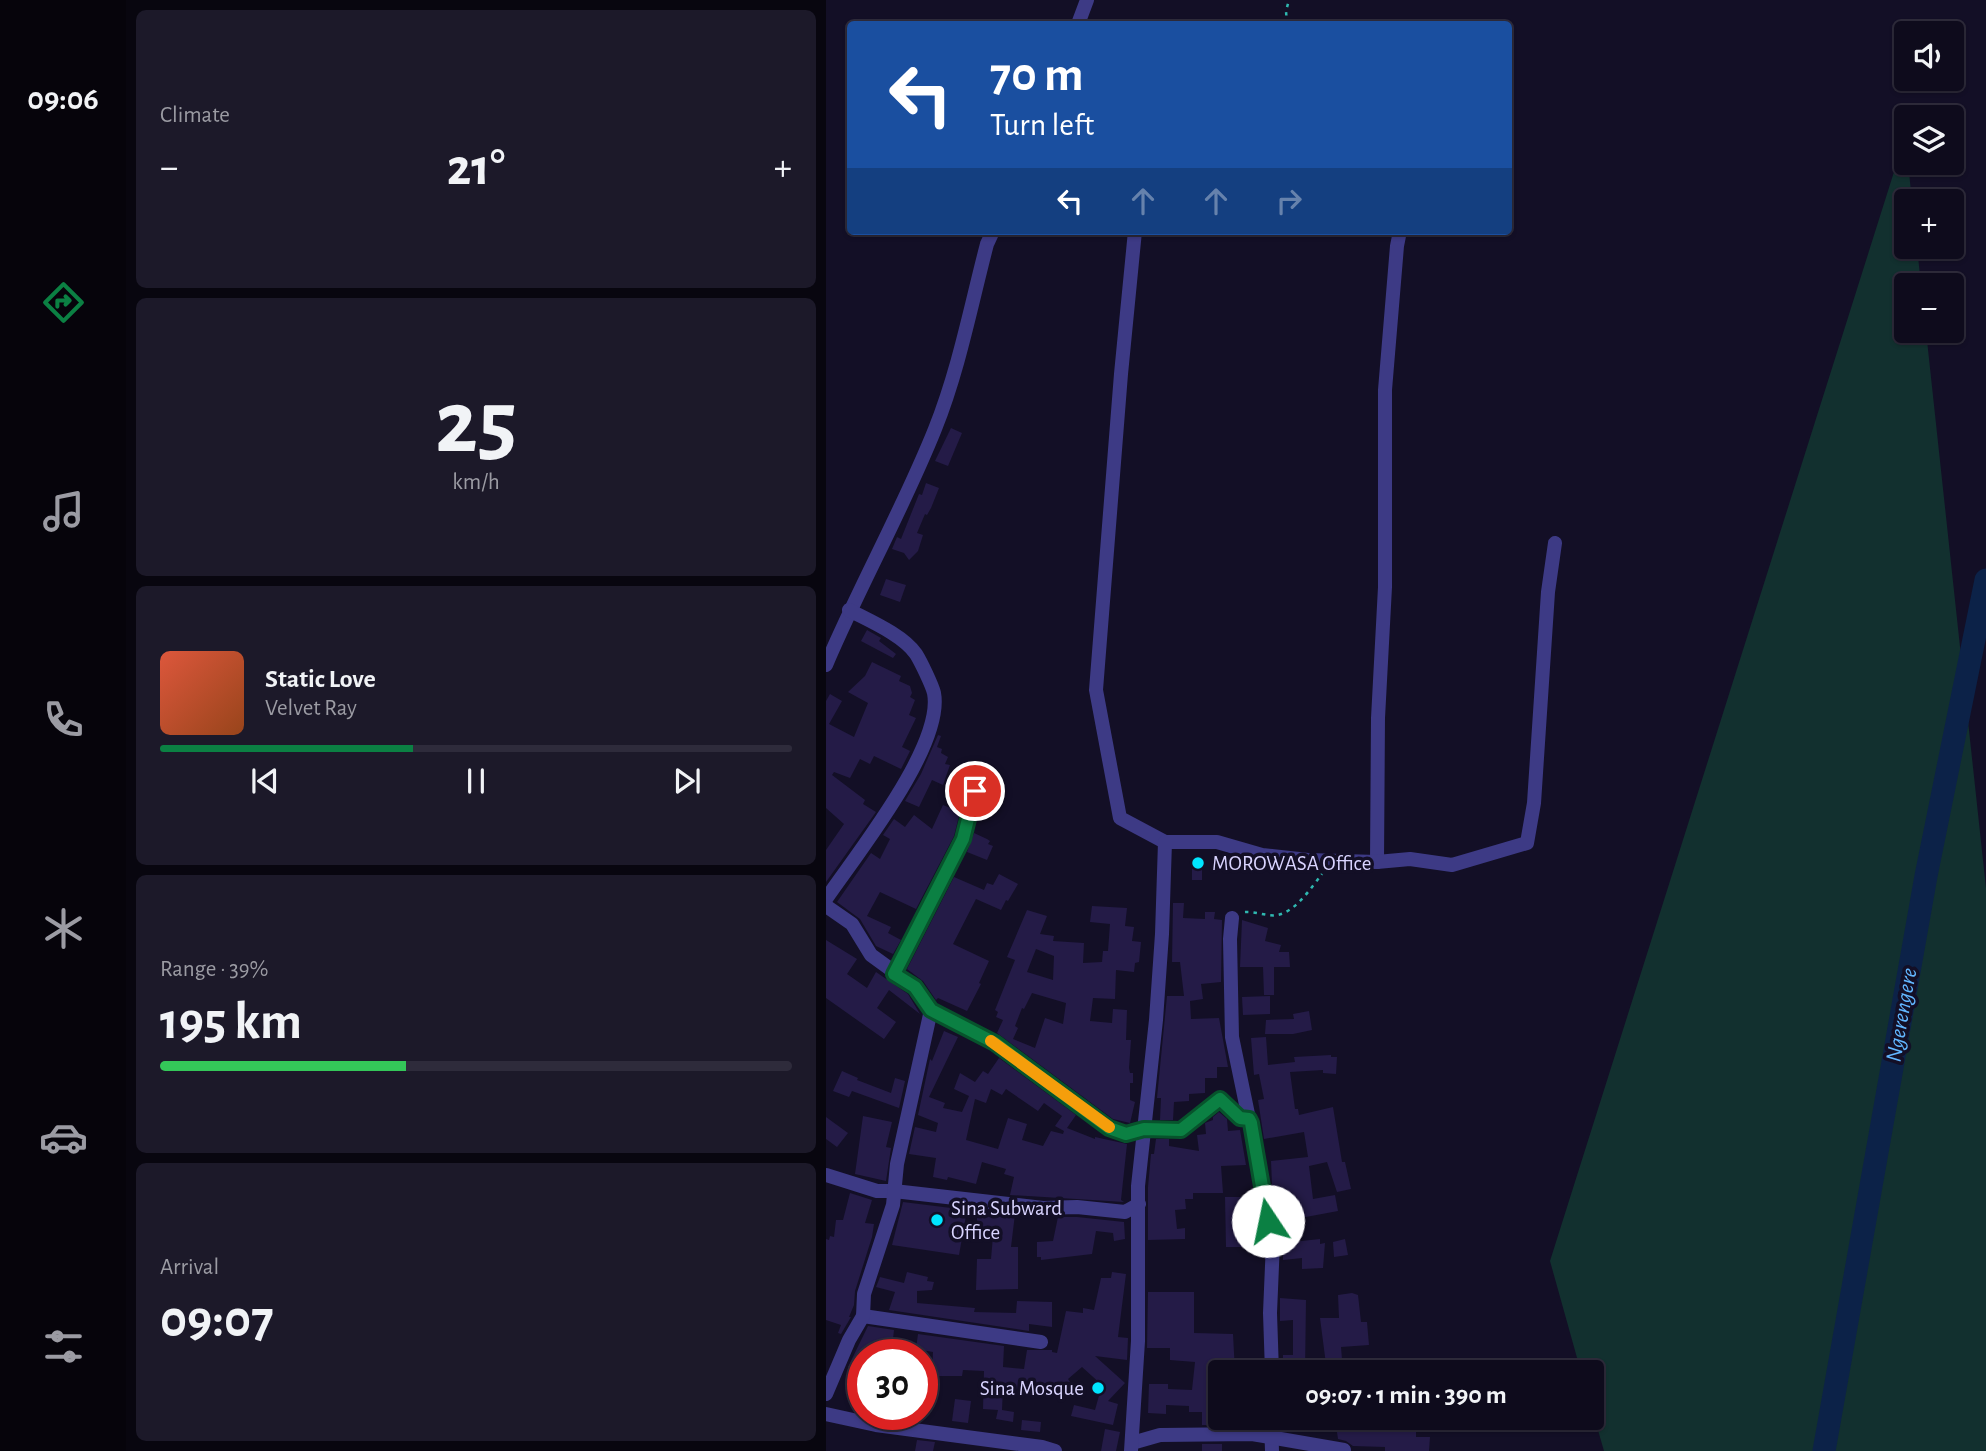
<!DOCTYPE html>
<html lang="en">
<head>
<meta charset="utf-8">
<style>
  :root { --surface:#0e0b1c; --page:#1c1929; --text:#f1f3f6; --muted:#9b9ba3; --line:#2e2b3b; --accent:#0b8043 }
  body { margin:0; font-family:"Alegreya Sans",sans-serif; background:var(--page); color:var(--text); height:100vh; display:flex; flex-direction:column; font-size:26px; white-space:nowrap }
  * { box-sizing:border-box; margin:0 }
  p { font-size:23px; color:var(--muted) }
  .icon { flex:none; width:38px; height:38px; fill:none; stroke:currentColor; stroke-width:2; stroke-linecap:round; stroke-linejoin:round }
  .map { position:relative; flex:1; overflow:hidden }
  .panel { display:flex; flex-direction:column; gap:10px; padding:10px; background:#08060f; width:700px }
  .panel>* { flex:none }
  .top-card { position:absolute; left:21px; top:21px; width:665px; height:214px; border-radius:7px; box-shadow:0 2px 5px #0004,0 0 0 2px var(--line); background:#1a4fa0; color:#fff; overflow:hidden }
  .controls { position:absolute; left:1068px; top:21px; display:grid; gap:14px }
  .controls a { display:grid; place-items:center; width:70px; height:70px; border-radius:7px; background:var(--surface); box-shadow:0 2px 5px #0004,0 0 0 2px var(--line); font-size:35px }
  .speed { position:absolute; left:21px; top:1339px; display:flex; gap:14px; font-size:35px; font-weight:700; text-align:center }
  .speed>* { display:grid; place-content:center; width:91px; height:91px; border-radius:50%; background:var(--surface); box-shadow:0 2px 5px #0004,0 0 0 2px var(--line); line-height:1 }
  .speed .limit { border:10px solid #d22; background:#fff; color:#111 }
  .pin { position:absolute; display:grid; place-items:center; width:60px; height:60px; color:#fff; margin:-30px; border:4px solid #fff; border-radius:50%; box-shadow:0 2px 7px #0007 }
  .me { position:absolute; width:77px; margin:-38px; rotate:349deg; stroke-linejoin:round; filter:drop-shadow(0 0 5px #0008) }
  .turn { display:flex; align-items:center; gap:24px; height:147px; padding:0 28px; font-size:32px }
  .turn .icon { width:91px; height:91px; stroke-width:2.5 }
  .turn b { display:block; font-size:49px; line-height:60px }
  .lanes { display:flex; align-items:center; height:66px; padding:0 28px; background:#0003; justify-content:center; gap:35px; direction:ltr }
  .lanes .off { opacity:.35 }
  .big { font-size:52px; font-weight:600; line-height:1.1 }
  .panel .tile { flex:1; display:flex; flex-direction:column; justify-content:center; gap:10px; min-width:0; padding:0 24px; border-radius:10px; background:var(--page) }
  .panel .dial { align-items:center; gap:0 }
  .dial b { font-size:91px; line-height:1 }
  .song { display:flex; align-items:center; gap:21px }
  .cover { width:84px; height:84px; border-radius:10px; background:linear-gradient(135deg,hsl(10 70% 55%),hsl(20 70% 35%)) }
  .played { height:7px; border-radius:4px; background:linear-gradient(90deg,var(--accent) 40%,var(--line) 40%) }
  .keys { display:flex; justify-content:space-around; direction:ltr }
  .heat { display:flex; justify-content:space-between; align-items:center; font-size:38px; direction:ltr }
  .charge { height:10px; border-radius:5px; background:linear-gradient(90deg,#34c759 39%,var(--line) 0) }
  .trip { position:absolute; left:382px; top:1360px; width:396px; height:70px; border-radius:7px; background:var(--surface); box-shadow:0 2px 5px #0004,0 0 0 2px var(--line); font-weight:600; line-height:70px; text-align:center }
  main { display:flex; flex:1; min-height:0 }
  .dock { display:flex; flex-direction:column; width:126px; justify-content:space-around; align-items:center; background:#06040b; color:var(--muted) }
  .dock .icon { width:49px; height:49px }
  .dock .active { color:var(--accent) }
  .dock b { font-size:32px; color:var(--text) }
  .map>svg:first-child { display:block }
  .green { fill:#12302f }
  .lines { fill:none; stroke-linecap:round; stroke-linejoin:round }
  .river { stroke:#0c2248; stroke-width:23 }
  .building { fill:#241b47; fill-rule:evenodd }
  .path { stroke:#2fb8b0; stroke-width:2.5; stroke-dasharray:3.5 5; stroke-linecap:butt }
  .minor { stroke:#3d3a85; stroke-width:14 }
  .route-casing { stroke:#07532c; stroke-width:18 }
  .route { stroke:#0b8043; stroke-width:12 }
  .slow { stroke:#f59e0b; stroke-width:12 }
  .poi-dot { fill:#00e5ff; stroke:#130f26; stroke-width:2.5 }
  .labels { text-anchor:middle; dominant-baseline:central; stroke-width:7; stroke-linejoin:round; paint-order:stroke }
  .poi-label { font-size:21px; fill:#d9d4ff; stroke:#130f26; text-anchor:start }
  .water-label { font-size:23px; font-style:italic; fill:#62b6ff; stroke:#130f26 }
</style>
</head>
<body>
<main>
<nav class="dock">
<b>09:06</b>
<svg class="icon active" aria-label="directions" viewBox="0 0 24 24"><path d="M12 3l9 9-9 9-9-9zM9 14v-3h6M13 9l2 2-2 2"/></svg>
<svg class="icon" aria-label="music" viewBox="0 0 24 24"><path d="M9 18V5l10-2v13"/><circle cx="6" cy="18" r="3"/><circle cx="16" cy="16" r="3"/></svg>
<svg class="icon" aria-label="phone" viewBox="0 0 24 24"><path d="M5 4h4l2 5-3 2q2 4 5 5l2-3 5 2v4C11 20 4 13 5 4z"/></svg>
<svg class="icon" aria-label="climate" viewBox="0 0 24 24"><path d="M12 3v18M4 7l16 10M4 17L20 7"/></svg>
<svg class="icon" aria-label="car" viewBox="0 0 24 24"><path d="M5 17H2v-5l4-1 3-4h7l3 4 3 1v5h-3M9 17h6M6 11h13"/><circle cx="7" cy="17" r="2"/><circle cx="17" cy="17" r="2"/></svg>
<svg class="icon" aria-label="filters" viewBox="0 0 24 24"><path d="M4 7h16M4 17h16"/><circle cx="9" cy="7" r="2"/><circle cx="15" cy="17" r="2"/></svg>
</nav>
<section class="panel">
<div class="tile"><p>Climate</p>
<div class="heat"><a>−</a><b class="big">21°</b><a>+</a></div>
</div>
<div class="tile dial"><b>25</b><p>km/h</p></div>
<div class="tile">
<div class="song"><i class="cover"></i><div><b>Static Love</b><p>Velvet Ray</p></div></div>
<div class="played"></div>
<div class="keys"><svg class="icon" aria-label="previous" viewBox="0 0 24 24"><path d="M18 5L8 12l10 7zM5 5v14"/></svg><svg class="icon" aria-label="pause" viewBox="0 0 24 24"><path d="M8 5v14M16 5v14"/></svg><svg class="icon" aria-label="next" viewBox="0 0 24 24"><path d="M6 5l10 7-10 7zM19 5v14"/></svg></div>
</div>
<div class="tile"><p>Range · 39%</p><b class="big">195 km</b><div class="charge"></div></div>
<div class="tile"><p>Arrival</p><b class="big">09:07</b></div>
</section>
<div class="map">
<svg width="1160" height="1451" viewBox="0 0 1160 1451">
  <rect width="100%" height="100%" fill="#130f26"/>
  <path class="green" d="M1079 137 1080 163H1082L1086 201H1080V247H1091L1095 285H1080V331H1100L1160 888V1451H778L765 1406V1372H755L724 1261Z"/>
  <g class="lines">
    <path class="river" d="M998 1451 1100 876 1160 580"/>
  </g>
  <g class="building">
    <path d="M125 428 136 433 122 466 109 461Z"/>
    <path d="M100 483 113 488 105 508 101 515 99 514 91 533 97 535 92 551 83 560 78 553 66 549 71 537 75 539 93 494 96 495Z"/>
    <path d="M60 579 80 585 74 602 54 595Z"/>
    <path d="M41 630 55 638 53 641 70 654 67 658 35 641Z"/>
    <path d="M46 662 75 676 73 681 84 686 86 693 84 697 89 700 83 715 90 718 76 747 84 751 75 769 48 756 44 764 34 759 24 778 8 772 6 775 39 800 37 804 50 812 0 882V850L18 824 0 808V701L4 694 16 701 3 724 28 737 42 703 22 692 39 676Z"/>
    <path d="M112 735 115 736 111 747 116 749 115 753 122 757 119 764 124 765 117 785 106 780 93 807 79 801 95 774Z"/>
    <path d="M117 805 134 812 128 836 90 909 54 892 41 916 65 927 62 933 75 940 67 954 50 946 34 919 11 902 45 853 54 859 64 839 57 835 68 819 79 827 88 815 106 829Z"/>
    <path d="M148 833 161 839 164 841 162 844 167 846 161 860 141 852Z"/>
    <rect x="366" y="857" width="10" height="23"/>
    <path d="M173 874 192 884 182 901 180 900 175 910 150 899 127 944 163 961 153 983 155 984 141 1011 112 998 110 1000 97 981 81 969 128 877 158 890 161 883 167 885Z"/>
    <path d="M347 903H358L357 918 379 919V912H389L388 919 396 920 395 982 375 984 377 999 364 1001 365 1019 393 1018 402 1067H391V1078H379V1093L363 1094V1101L348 1102 347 1120H334L335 1098H331L341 996H358L354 962H346Z"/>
    <path d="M266 906 301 908 299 926 308 927 306 941 315 942 313 962 309 963 308 972 290 970 289 999 267 998 264 1021 286 1023 287 1009 301 1010 300 1040H305L303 1068 304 1073H307V1083H304V1100L309 1102 304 1123 287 1119 171 1033 177 1020 170 1017 172 1012 169 1010 189 960 181 957 201 910 221 916 214 934 228 936 227 941 258 943 257 963 276 962 277 951H282L284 924 264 922ZM210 949 228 956 227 980 201 972ZM206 993 240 1003 237 1024 219 1018 209 1048 187 1039 192 1028 189 1026 196 1008 198 1009Z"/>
    <path d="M416 920 442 928 439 941 455 945 453 952H463L464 967H448V995H438L437 967H414Z"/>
    <path d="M0 940 31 959 21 974 41 988 50 972 82 994 94 1014 63 990 51 1008 70 1022 58 1039 0 998Z"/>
    <path d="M444 996V1014L417 1015 416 997Z"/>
    <path d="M483 1011 486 1030 467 1034H439L440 1020 468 1019 467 1014Z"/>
    <path d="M118 1031 132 1037 103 1097 119 1103 117 1108 136 1112 143 1096 128 1089 134 1073 149 1082 157 1071 162 1074 173 1058 250 1115 241 1128 269 1139V1137L301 1144 295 1200 298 1202 184 1195 188 1177 178 1174 180 1169 156 1162 150 1184 122 1177 121 1180 107 1177 110 1158 83 1154 89 1127 110 1132 112 1123 92 1115 104 1059 106 1061ZM165 1089 176 1095 180 1089 212 1111 218 1103 236 1116 229 1126 238 1131 237 1134 225 1131 217 1146 196 1140 201 1124 182 1118 172 1149 140 1140 149 1099 160 1103Z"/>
    <path d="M440 1037 442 1065 469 1062 468 1057 505 1055V1057H511L510 1074 497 1073V1070L464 1072 469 1109H472L473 1115 507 1107 516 1162H519L525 1189 511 1192 501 1162 483 1166 487 1199 509 1195 512 1211 453 1222 446 1184 445 1161 482 1157 478 1132 438 1139 432 1100 438 1099 433 1074 428 1075 425 1038Z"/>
    <path d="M16 1071 32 1078 31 1080 65 1093 69 1078 79 1081 73 1108 26 1091 23 1097 7 1091Z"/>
    <path d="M393 1112 401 1119 402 1131 414 1130 420 1165 395 1166 397 1193H367V1199H359L360 1209 349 1210 351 1229 359 1228V1239L322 1240V1187L325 1154H328L330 1139H343V1146L373 1151 371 1135 380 1134 379 1123 387 1120V1117Z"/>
    <path d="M37 1116 66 1122 60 1147 65 1148 60 1181 29 1174Z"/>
    <path d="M0 1117 22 1133 11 1147 0 1139Z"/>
    <path d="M24 1193 46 1200 39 1223 48 1224 46 1237 29 1291 28 1305 23 1317H25L15 1334 12 1333 15 1325 0 1320V1239L3 1240 4 1236 8 1237 10 1220H17Z"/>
    <path d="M399 1197H424L420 1247H400Z"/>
    <path d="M77 1202 141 1210 133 1255 66 1245Z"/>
    <path d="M151 1210 189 1214 185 1247H192V1289L150 1290 151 1259H165L167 1236 151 1235Z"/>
    <path d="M232 1217H251L298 1222 299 1239 288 1241 287 1233 270 1231 266 1254 215 1260V1257H211V1242L227 1241Z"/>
    <path d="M494 1239V1244L499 1243 497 1268 476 1269V1258L457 1260V1243Z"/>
    <path d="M519 1239 522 1255 508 1257 507 1242Z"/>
    <path d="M81 1272 102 1277 101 1281 108 1282 106 1290 91 1291V1303L149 1308 148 1312 190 1313 191 1301 226 1302V1327L203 1324V1331L63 1310 69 1292 50 1287 54 1277 78 1283Z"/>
    <path d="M286 1272 300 1274 292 1337 302 1338 301 1360 269 1356 299 1383 282 1401 292 1404 287 1425 245 1416 248 1405 269 1410 276 1385 256 1367 242 1379 246 1385 216 1386 212 1393 192 1385V1389L177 1387 176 1410 188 1412 187 1422 170 1419 172 1410 157 1409 158 1371 137 1370 136 1376H106L107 1352 90 1349 92 1334 178 1346 177 1367 198 1369 201 1350H226V1352L231 1353 240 1311 257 1313V1308L268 1310 275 1278H285Z"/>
    <path d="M322 1292H368V1333L407 1334 409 1372H394V1418L432 1419V1425H376V1412H363V1406L340 1405V1414L322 1413 323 1384H342V1389L366 1390 369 1362 344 1360V1348H321Z"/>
    <path d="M526 1293 532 1295 535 1322H541L543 1345 515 1347 517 1372H501L494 1318H513L512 1295Z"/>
    <path d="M454 1298 480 1300 479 1372H457V1355H467V1320L454 1321Z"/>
    <path d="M42 1326 68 1330 66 1348 49 1346 47 1354H37V1371L22 1367Z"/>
    <rect x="96" y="1393" width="13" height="9"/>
    <path d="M129 1399 145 1401 142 1423 126 1421Z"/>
    <path d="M455 1418H466V1431L455 1429Z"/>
    <path d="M529 1418H590V1437H604L603 1451H559V1447L527 1446 520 1441 512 1439 511 1432H505L504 1419Z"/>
    <path d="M196 1420 215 1422 214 1432 195 1430Z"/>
    <path d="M279 1429 294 1432 290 1451H275Z"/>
    <path d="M91 1440 109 1442 107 1451H89Z"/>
    <rect x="376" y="1444" width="20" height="7"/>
  </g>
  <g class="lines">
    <g class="path">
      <path d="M461 24 460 11 463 0"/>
      <path d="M419 912C429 911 442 917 452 915 470 911 485 888 496 874"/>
    </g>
    <g class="minor">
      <path d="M252 24 261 0"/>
      <path d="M309 231 295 374 270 690 294 818 339 842"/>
      <path d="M0 665C34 585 77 509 109 429 133 369 145 305 161 244L167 231"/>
      <path d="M551 862 552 718 559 587V390L571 246 574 231"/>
      <path d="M0 899C30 855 118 746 108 693 106 685 95 662 90 654 77 635 44 621 23 610"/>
      <path d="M0 906 26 924 45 955 89 987 105 1010 169 1043 283 1128 300 1134 318 1129 355 1130 394 1099 414 1118 423 1119 447 1242 444 1313 446 1372"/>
      <path d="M406 918 404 939 406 1037 423 1119"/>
      <path d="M68 974 137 839 149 791"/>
      <path d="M0 1175 51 1191H68L217 1208 251 1207 299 1212 313 1204"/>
      <path d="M37 1316 215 1342"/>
      <path d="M0 1394 23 1340 37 1316 38 1294 67 1205 71 1164 105 1010"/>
      <path d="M0 1414 50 1425 216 1447 229 1451"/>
      <path d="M445 1418 446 1451"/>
      <path d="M306 1443 334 1435 426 1434 518 1450"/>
      <path d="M305 1451 312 1341V1186L330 1020 336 934 339 842H391L436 855 482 860 551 862 584 859 626 865 701 843 708 803 722 592 729 543"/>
    </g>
  </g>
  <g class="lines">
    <g class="route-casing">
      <path id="route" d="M149 791 137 839 68 974 89 987 105 1010 169 1043 283 1128 300 1134 318 1129 355 1130 394 1099 414 1118 423 1119 425 1123 442 1221"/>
    </g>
    <use href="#route" class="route"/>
    <path class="slow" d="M165 1041 283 1127"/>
  </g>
  <g class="poi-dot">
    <circle cx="372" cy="863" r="7"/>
    <circle cx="111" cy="1220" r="7"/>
    <circle cx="272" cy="1388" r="7"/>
  </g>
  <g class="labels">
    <g class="poi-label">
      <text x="386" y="863">MOROWASA Office</text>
      <text x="125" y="1208">Sina Subward<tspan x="125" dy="24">Office</tspan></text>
      <text x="258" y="1388" text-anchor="end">Sina Mosque</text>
    </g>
    <g class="water-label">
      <text transform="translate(1076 1015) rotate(-80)">Ngerengere</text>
    </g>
  </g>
</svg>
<div class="controls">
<a><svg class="icon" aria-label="sound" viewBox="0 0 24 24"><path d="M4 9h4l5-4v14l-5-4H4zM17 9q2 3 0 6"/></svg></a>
<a><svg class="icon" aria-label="layers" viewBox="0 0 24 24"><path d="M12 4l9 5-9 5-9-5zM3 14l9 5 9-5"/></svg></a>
<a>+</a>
<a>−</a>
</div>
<div class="speed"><div class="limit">30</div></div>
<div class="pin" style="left:149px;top:791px;background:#d93025"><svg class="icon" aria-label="arrive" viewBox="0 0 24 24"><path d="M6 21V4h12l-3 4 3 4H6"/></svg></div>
<svg class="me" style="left:442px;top:1221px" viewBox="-20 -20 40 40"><circle r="19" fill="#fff"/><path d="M0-13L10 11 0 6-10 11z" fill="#0b8043"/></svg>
<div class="trip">09:07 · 1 min · 390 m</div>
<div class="top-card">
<div class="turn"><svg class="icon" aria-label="left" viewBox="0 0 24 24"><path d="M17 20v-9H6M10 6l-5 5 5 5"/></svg><div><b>70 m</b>Turn left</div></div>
<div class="lanes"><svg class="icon" aria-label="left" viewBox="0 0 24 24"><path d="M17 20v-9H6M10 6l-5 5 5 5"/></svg><svg class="icon off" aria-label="ahead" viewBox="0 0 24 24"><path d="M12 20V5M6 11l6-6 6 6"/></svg><svg class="icon off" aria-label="ahead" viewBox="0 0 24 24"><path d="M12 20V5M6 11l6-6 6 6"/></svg><svg class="icon off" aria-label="right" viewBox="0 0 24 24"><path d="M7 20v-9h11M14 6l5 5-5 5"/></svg></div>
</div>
</div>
</main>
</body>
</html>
